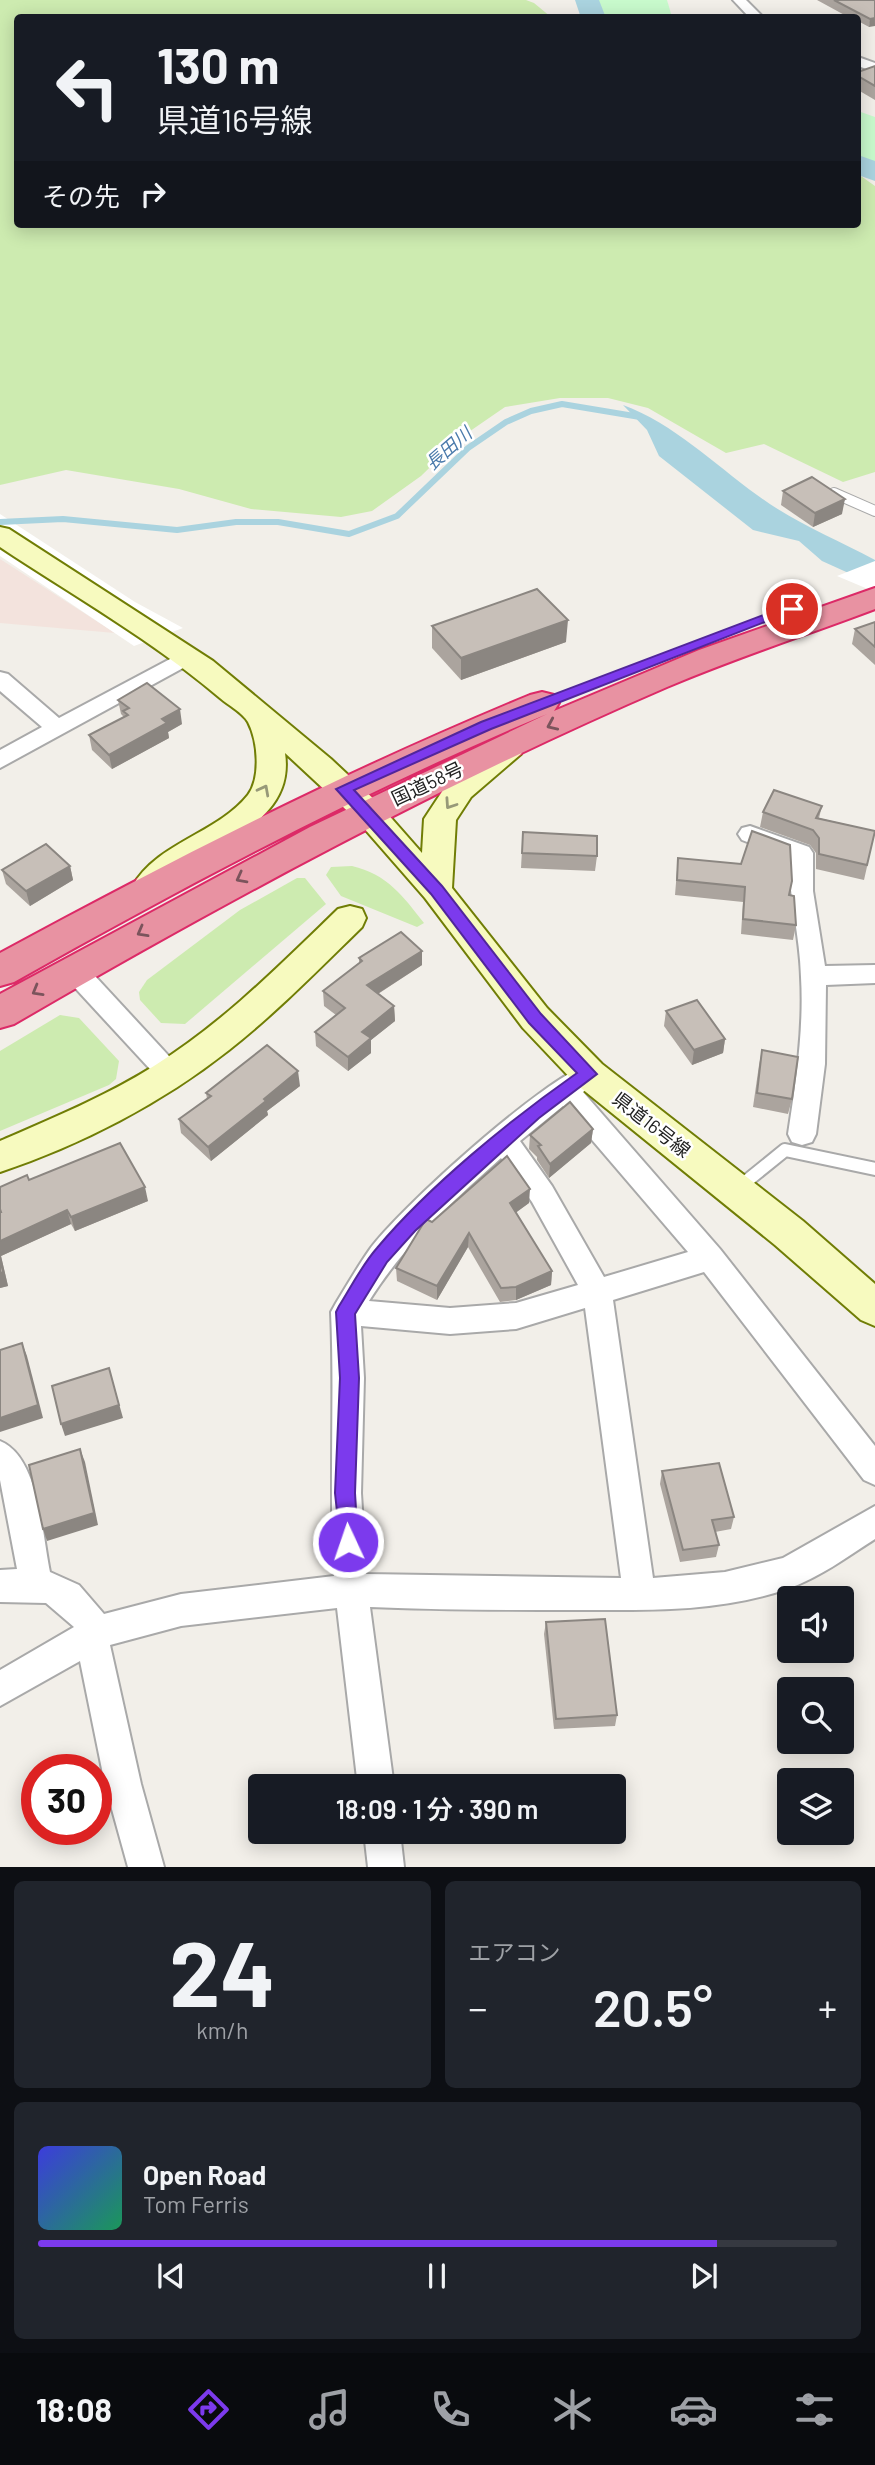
<!DOCTYPE html>
<html lang="ja">
<head>
<meta charset="utf-8">
<style>
  :root { --surface:#171b24; --page:#20242c; --text:#f1f3f6; --muted:#9ea1a6; --line:#363941; --accent:#7c3aed }
  body { margin:0; font-family:Barlow,"Noto Sans JP",sans-serif; background:var(--page); color:var(--text); height:100vh; display:flex; flex-direction:column; font-size:26px; white-space:nowrap }
  * { box-sizing:border-box; margin:0 }
  p { font-size:23px; color:var(--muted) }
  .icon { flex:none; width:38px; height:38px; fill:none; stroke:currentColor; stroke-width:2; stroke-linecap:round; stroke-linejoin:round }
  .map { position:relative; height:1867px; overflow:hidden }
  .details { display:flex; flex-direction:column; gap:14px; padding:14px; background:#0d0f14; flex:1 }
  .details>* { flex:none }
  .hud { position:absolute; left:14px; top:14px; width:847px; height:214px; border-radius:7px; box-shadow:0 4px 18px #0003; background:#171b24; color:var(--text); overflow:hidden }
  .controls { position:absolute; left:777px; top:1586px; display:grid; gap:14px }
  .controls a { display:grid; place-items:center; width:77px; height:77px; border-radius:7px; background:var(--surface); box-shadow:0 4px 18px #0003; font-size:35px }
  .speed { position:absolute; left:21px; top:1754px; display:flex; gap:14px; font-size:35px; font-weight:700; text-align:center }
  .speed>* { display:grid; place-content:center; width:91px; height:91px; border-radius:50%; background:var(--surface); box-shadow:0 4px 18px #0003; line-height:1 }
  .speed .limit { border:10px solid #d22; background:#fff; color:#111 }
  .pin { position:absolute; display:grid; place-items:center; width:60px; height:60px; color:#fff; margin:-30px; border:4px solid #fff; border-radius:50%; box-shadow:0 2px 7px #0007 }
  .me { position:absolute; width:77px; margin:-38px; rotate:357deg; stroke-linejoin:round; filter:drop-shadow(0 0 5px #0008) }
  .turn { display:flex; align-items:center; gap:24px; height:147px; padding:0 28px; font-size:32px }
  .turn .icon { width:91px; height:91px; stroke-width:2.5 }
  .turn b { display:block; font-size:49px; line-height:60px }
  .then { display:flex; align-items:center; height:66px; padding:0 28px; background:#0003; gap:14px; font-size:26px }
  .big { font-size:52px; font-weight:600; line-height:1.1 }
  .details .tile { flex:1; display:flex; flex-direction:column; justify-content:center; gap:10px; min-width:0; padding:0 24px; border-radius:10px; background:var(--page) }
  .details .dial { align-items:center; gap:0 }
  .dial b { font-size:91px; line-height:1 }
  .song { display:flex; align-items:center; gap:21px }
  .cover { width:84px; height:84px; border-radius:10px; background:linear-gradient(135deg,hsl(240 70% 55%),hsl(150 70% 35%)) }
  .played { height:7px; border-radius:4px; background:linear-gradient(90deg,var(--accent) 85%,var(--line) 85%) }
  .keys { display:flex; justify-content:space-around; direction:ltr }
  .heat { display:flex; justify-content:space-between; align-items:center; font-size:38px; direction:ltr }
  .details .tiles { flex:1; display:grid; gap:14px; grid-template-columns:1fr 1fr }
  .tile:last-child { grid-column:span 2 }
  .trip { position:absolute; left:248px; top:1774px; width:378px; height:70px; border-radius:7px; background:var(--surface); box-shadow:0 4px 18px #0003; font-weight:600; line-height:70px; text-align:center }
  .tabs { display:flex; height:112px; justify-content:space-around; align-items:center; background:#090b0e; color:var(--muted) }
  .tabs .icon { width:49px; height:49px }
  .tabs .current { color:var(--accent) }
  .tabs b { font-size:32px; color:var(--text) }
  .map>svg:first-child { display:block }
  .military { fill:#f3e3dd }
  .grass { fill:#cdebb0 }
  .park { fill:#c8facc }
  .water { fill:#aad3df }
  .pier { fill:#fff }
  .lines { fill:none; stroke-linecap:round; stroke-linejoin:round }
  .stream { stroke:#aad3df; stroke-width:6 }
  .river { fill:#aad3df; fill-rule:evenodd }
  .lane-far1-casing { stroke:#a9a9a9; stroke-width:12 }
  .lane-casing { stroke:#a9a9a9; stroke-width:16 }
  .street-casing { stroke:#a9a9a9; stroke-width:4 }
  .secondary-casing { stroke:#707d05; stroke-width:4 }
  .highway-casing { stroke:#dc2a67; stroke-width:4 }
  .lane-far1 { stroke:#fff; stroke-width:10 }
  .lane { stroke:#fff; stroke-width:12 }
  .street { fill:#fff; fill-rule:evenodd }
  .secondary { fill:#f7fabf; fill-rule:evenodd }
  .highway { fill:#e892a2; fill-rule:evenodd }
  .wall { fill:#aba49e }
  .shaded-wall { fill:#8b8681 }
  .building { fill:#c7bfb8; stroke:#8b8681; stroke-width:2 }
  .oneway { stroke:#7b545c }
  .oneway2 { stroke:#979978 }
  .route { fill:#7c3aed; stroke:#51269a; stroke-width:2 }
  .labels { text-anchor:middle; dominant-baseline:central; stroke-width:5; stroke-linejoin:round; paint-order:stroke }
  .far-water-label { font-size:18px; font-style:italic; fill:#4a7aab; stroke:#fff }
  .street-label { font-size:19px; fill:#222; stroke:#fff }
</style>
</head>
<body>
<div class="map">
<svg width="875" height="1867" viewBox="0 0 875 1867">
  <rect width="100%" height="100%" fill="#f2efe9"/>
  <path class="military" d="M0 559 115 633 0 623Z"/>
  <g class="grass">
    <path d="M0 0H526L534 3 551 17 18 18V224H858V174L875 186V472L843 482 764 444 726 453 648 408 608 398H560L505 407 460 438 421 476 372 511 341 517 251 509 179 489 66 470 0 485Z"/>
    <path d="M352 866C387 874 403 896 424 923L417 927 341 896 326 875 331 867Z"/>
    <path d="M297 878H305L326 904 185 1024 161 1023 140 1000 139 992 147 980 240 910Z"/>
    <path d="M60 1015 79 1018 119 1061 116 1079 109 1085 0 1131V1051Z"/>
  </g>
  <g class="park">
    <path d="M587 0H667L672 17H594Z"/>
    <path d="M858 111 875 117V172L858 164Z"/>
  </g>
  <path class="water" d="M623 405C674 424 713 463 757 495 795 523 834 538 875 560V585L822 561 799 541 753 530 659 456 647 430Z"/>
  <g class="pier">
    <path d="M0 514 135 602 183 628 134 646 0 556Z"/>
    <path d="M875 561V592L837 576Z"/>
  </g>
  <g class="lines">
    <path class="stream" d="M0 522 63 519 177 530 236 522H278L349 534 397 516 468 448 506 422 531 411 562 404 640 417"/>
    <g class="river">
      <path d="M575 0H599L606 18H581Z"/>
      <path d="M858 155 875 161V181L858 175Z"/>
    </g>
    <g class="lane-far1-casing">
      <path id="lane-far1" d="M834 493 875 511"/>
    </g>
    <g class="lane-casing">
      <path id="lane" d="M738 1188 785 1150 875 1169"/>
    </g>
    <g class="street-casing">
      <g id="street">
        <path d="M733 0H746L764 18H750Z"/>
        <path d="M858 57 875 63V72L858 66Z"/>
        <path d="M187 650 194 652 198 657 194 662 0 768V750L42 727 0 691V672L8 674 59 718Z"/>
        <path d="M750 826 809 847 813 853V891L825 966 875 965V983L826 985 825 1064 816 1134 812 1142 802 1145 792 1142 788 1134C796 1082 804 1029 801 977 800 936 789 898 789 858L742 840 738 834 742 828Z"/>
        <path d="M74 961 83 963 179 1067 183 1074 179 1081 170 1084 161 1081 65 977 62 970 65 963Z"/>
        <path d="M589 1064 598 1067 602 1074 598 1081 583 1092 720 1249 875 1446V1485L864 1480 704 1272 613 1300 653 1578 725 1572 783 1558 875 1506V1539C847 1557 819 1578 787 1589 717 1613 644 1610 572 1610 504 1610 437 1610 370 1607L394 1787H358L337 1608 181 1626 110 1645 141 1784 164 1867H128L105 1784 80 1661 0 1706V1670L74 1627 46 1603 0 1602V1570L17 1569 0 1480V1441C39 1457 42 1534 50 1572L79 1585 104 1614 181 1594 334 1576C329 1488 335 1400 331 1312L336 1303C347 1285 358 1266 370 1249 401 1207 543 1079 589 1064ZM563 1106 688 1252 604 1277 552 1186 520 1141ZM501 1158 532 1202 578 1285 516 1303 450 1308 369 1301C407 1241 449 1205 501 1158ZM585 1308 621 1578 366 1574 361 1493 364 1378 361 1326 450 1334 516 1329Z"/>
        <path d="M364 1832H400L404 1867H368Z"/>
      </g>
    </g>
    <g class="secondary-casing">
      <g id="secondary">
        <path d="M0 527 9 529 213 661 331 759 378 803 422 853 424 819 449 781 499 740 510 737 521 740 525 747 521 754 471 797 456 820 452 888 547 1008 602 1064 803 1221 875 1284V1326L861 1320 775 1245 576 1084 523 1028 425 898 356 819 285 753C294 813 235 835 195 864 175 877 163 903 137 895L132 887C157 842 217 834 248 795 261 778 258 741 248 722 243 713 228 705 220 698 153 641 74 596 0 547Z"/>
        <path d="M350 906 362 909 366 918 362 927C319 969 277 1012 229 1050 162 1103 81 1145 0 1172V1141C53 1118 106 1096 154 1066 223 1023 280 965 338 909Z"/>
      </g>
    </g>
    <g class="highway-casing">
      <path id="highway" d="M875 588V609C806 635 735 658 667 687 442 784 226 901 14 1024L0 1028V994L310 827 547 714C363 791 188 884 14 982L0 986V953C173 859 348 770 530 695L542 692 554 695 559 703 554 711 699 650Z"/>
    </g>
    <use href="#lane-far1" class="lane-far1"/>
    <use href="#lane" class="lane"/>
    <use href="#street" class="street"/>
    <use href="#secondary" class="secondary"/>
    <use href="#highway" class="highway"/>
  </g>
  <g class="wall">
    <path d="M817 0H875L869 27 858 21V18H850Z"/>
    <path d="M875 66V100L858 90V72Z"/>
    <path d="M783 491 842 514 813 527 781 505Z"/>
    <path d="M875 622V665L852 644 855 629Z"/>
    <path d="M432 626 566 642 461 680 432 648Z"/>
    <path d="M118 700 182 724 168 732 169 738 112 769 92 750 89 735 124 717 121 714Z"/>
    <path d="M822 806 819 818 875 831 864 880 816 869V853L810 845 760 827 763 812Z"/>
    <path d="M523 832 597 856 595 871 521 868Z"/>
    <path d="M678 858 741 864 789 895 796 925 793 940 741 934 743 902 675 895Z"/>
    <path d="M70 866 73 880 30 906 6 884 2 870Z"/>
    <path d="M359 958 422 965 378 994 394 1006 395 1021 371 1040V1053L348 1071 316 1046 315 1032 336 1015 324 1006 323 991 359 963Z"/>
    <path d="M666 1011 725 1039 723 1053 692 1065 664 1026Z"/>
    <path d="M762 1050 792 1099 788 1114 753 1107 759 1065Z"/>
    <path d="M300 1086 267 1111 268 1115 211 1161 181 1133 179 1119 207 1099 206 1093Z"/>
    <path d="M593 1129 591 1143 549 1178 537 1160V1157L529 1149 530 1135Z"/>
    <path d="M29 1180 148 1201 75 1231 71 1224 1 1256 8 1286 0 1288V1187Z"/>
    <path d="M529 1203 516 1212 552 1271 551 1285 516 1300 500 1302 468 1247 437 1300 397 1281 396 1268 432 1222Z"/>
    <path d="M662 1471 734 1517 731 1529 715 1532 719 1545 716 1557 680 1562 660 1484Z"/>
    <path d="M546 1622 617 1715 615 1726 554 1729 544 1634Z"/>
  </g>
  <g class="shaded-wall">
    <path d="M875 18V26L869 27 870 19Z"/>
    <path d="M845 499 842 514 813 527 815 513Z"/>
    <path d="M568 620 566 642 461 680V658Z"/>
    <path d="M180 709 182 724 168 732 169 738 112 769 109 755 162 719Z"/>
    <path d="M70 866 73 880 30 906 26 891Z"/>
    <path d="M422 951V965L368 1000 367 985Z"/>
    <path d="M394 1006 395 1021 371 1040V1053L348 1071V1057L362 1032Z"/>
    <path d="M725 1039 723 1053 692 1065 694 1050Z"/>
    <path d="M298 1071 300 1086 267 1111 268 1115 211 1161 208 1147 264 1099Z"/>
    <path d="M593 1129 591 1143 549 1178 550 1164Z"/>
    <path d="M145 1187 148 1201 75 1231 71 1217Z"/>
    <path d="M530 1189 529 1203 510 1217V1203Z"/>
    <path d="M67 1210 71 1224 1 1256 8 1286 0 1288V1241Z"/>
    <path d="M469 1233 468 1247 437 1300V1286Z"/>
    <path d="M552 1271 551 1285 516 1300V1287Z"/>
    <path d="M22 1343 27 1356 43 1418 0 1432V1418Z"/>
    <path d="M109 1368 123 1418 65 1436 61 1424Z"/>
    <path d="M80 1449 85 1462 98 1525 47 1541 43 1529Z"/>
  </g>
  <g class="building">
    <path d="M834 0H875V18L870 19Z"/>
    <path d="M875 66V86L858 76V72Z"/>
    <path d="M812 477 845 499 815 513 783 491Z"/>
    <path d="M537 589 568 620 461 658 432 626Z"/>
    <path d="M875 622V647L855 629Z"/>
    <path d="M147 683 180 709 162 719 167 723 109 755 89 735 128 715 123 711 129 708 118 700Z"/>
    <path d="M774 790 822 806 816 818 875 831 867 865 819 854V838L813 830 763 812Z"/>
    <path d="M752 831 790 845 792 881 789 895 794 896 796 925 743 919 745 887 677 880 678 858 741 864Z"/>
    <path d="M523 832 597 836V856L522 853Z"/>
    <path d="M46 844 70 866 26 891 2 870Z"/>
    <path d="M401 932 422 951 367 985 394 1006 362 1032 371 1038 348 1057 315 1032 345 1008 323 991 362 961 359 958Z"/>
    <path d="M697 1000 725 1039 694 1050 666 1011Z"/>
    <path d="M267 1045 298 1071 264 1099 266 1101 208 1147 179 1119 211 1096 206 1093Z"/>
    <path d="M762 1050 798 1057 792 1099 757 1093Z"/>
    <path d="M570 1102 593 1129 550 1164 538 1146 541 1145 530 1135Z"/>
    <path d="M120 1143 145 1187 71 1217 67 1210 0 1241V1212H1L0 1209V1187L27 1175 29 1180Z"/>
    <path d="M507 1156 530 1189 510 1203 552 1271 516 1287 501 1288 469 1233 437 1286 396 1268 426 1219 432 1222Z"/>
    <path d="M0 1259 3 1272 0 1273Z"/>
    <path d="M22 1343 38 1405 0 1418V1350Z"/>
    <path d="M109 1368 119 1405 61 1424 52 1386Z"/>
    <path d="M80 1449 94 1513 43 1529 29 1465Z"/>
    <path d="M719 1463 734 1517 712 1520 719 1545 683 1550 662 1471Z"/>
    <path d="M605 1619 617 1715 556 1719 546 1622Z"/>
  </g>
  <defs><path id="oneway-chevron" d="M-2-3.5L2.5 0L-2 3.5" fill="none" stroke-width="1.6" stroke-linecap="round" stroke-linejoin="round" transform="scale(1.75)"/></defs>
  <g class="oneway">
    <use href="#oneway-chevron" transform="translate(552 725) rotate(156)"/>
    <use href="#oneway-chevron" transform="translate(241 878) rotate(152)"/>
    <use href="#oneway-chevron" transform="translate(142 932) rotate(151)"/>
    <use href="#oneway-chevron" transform="translate(37 991) rotate(150)"/>
  </g>
  <g class="oneway2">
    <use href="#oneway-chevron" transform="translate(264 790) rotate(-62)"/>
    <use href="#oneway-chevron" transform="translate(450 804) rotate(124)"/>
  </g>
  <path class="route" d="M787 606 798 609 491 729 354 790 442 886 541 1014 597 1074 539 1118 415 1231 387 1262 355 1314 359 1378 355 1493 358 1542 355 1549 348 1552 341 1549 335 1493 340 1378 336 1312 339 1306C351 1287 362 1265 377 1248 429 1186 510 1120 577 1073L529 1023 431 894 336 789 481 722Z"/>
  <g class="labels">
    <g class="far-water-label">
      <text transform="translate(448 448) rotate(-41)">長田川</text>
    </g>
    <g class="street-label">
      <text transform="translate(427 783) rotate(-25)">国道58号</text>
      <text transform="translate(652 1124) rotate(38)">県道16号線</text>
    </g>
  </g>
</svg>
<div class="controls">
<a><svg class="icon" aria-label="sound" viewBox="0 0 24 24"><path d="M4 9h4l5-4v14l-5-4H4zM17 9q2 3 0 6"/></svg></a>
<a><svg class="icon" aria-label="search" viewBox="0 0 24 24"><circle cx="10" cy="10" r="6"/><path d="M15 15l6 6"/></svg></a>
<a><svg class="icon" aria-label="layers" viewBox="0 0 24 24"><path d="M12 4l9 5-9 5-9-5zM3 14l9 5 9-5"/></svg></a>
</div>
<div class="speed"><div class="limit">30</div></div>
<div class="pin" style="left:792px;top:609px;background:#d93025"><svg class="icon" aria-label="arrive" viewBox="0 0 24 24"><path d="M6 21V4h12l-3 4 3 4H6"/></svg></div>
<svg class="me" style="left:348px;top:1542px" viewBox="-20 -20 40 40"><circle r="17" fill="#7c3aed" stroke="#fff" stroke-width="3"/><path d="M0-11L8 9 0 5-8 9z" fill="#fff"/></svg>
<div class="trip">18:09 · 1 分 · 390 m</div>
<div class="hud">
<div class="turn"><svg class="icon" aria-label="left" viewBox="0 0 24 24"><path d="M17 20v-9H6M10 6l-5 5 5 5"/></svg><div><b>130 m</b>県道16号線</div></div>
<div class="then">その先<svg class="icon" aria-label="right" viewBox="0 0 24 24"><path d="M7 20v-9h11M14 6l5 5-5 5"/></svg></div>
</div>
</div>
<section class="details">
<div class="tiles">
<div class="tile dial"><b>24</b><p>km/h</p></div>
<div class="tile"><p>エアコン</p>
<div class="heat"><a>−</a><b class="big">20.5°</b><a>+</a></div>
</div>
<div class="tile">
<div class="song"><i class="cover"></i><div><b>Open Road</b><p>Tom Ferris</p></div></div>
<div class="played"></div>
<div class="keys"><svg class="icon" aria-label="previous" viewBox="0 0 24 24"><path d="M18 5L8 12l10 7zM5 5v14"/></svg><svg class="icon" aria-label="pause" viewBox="0 0 24 24"><path d="M8 5v14M16 5v14"/></svg><svg class="icon" aria-label="next" viewBox="0 0 24 24"><path d="M6 5l10 7-10 7zM19 5v14"/></svg></div>
</div>
</div>
</section>
<nav class="tabs">
<b>18:08</b>
<svg class="icon current" aria-label="directions" viewBox="0 0 24 24"><path d="M12 3l9 9-9 9-9-9zM9 14v-3h6M13 9l2 2-2 2"/></svg>
<svg class="icon" aria-label="music" viewBox="0 0 24 24"><path d="M9 18V5l10-2v13"/><circle cx="6" cy="18" r="3"/><circle cx="16" cy="16" r="3"/></svg>
<svg class="icon" aria-label="phone" viewBox="0 0 24 24"><path d="M5 4h4l2 5-3 2q2 4 5 5l2-3 5 2v4C11 20 4 13 5 4z"/></svg>
<svg class="icon" aria-label="climate" viewBox="0 0 24 24"><path d="M12 3v18M4 7l16 10M4 17L20 7"/></svg>
<svg class="icon" aria-label="car" viewBox="0 0 24 24"><path d="M5 17H2v-5l4-1 3-4h7l3 4 3 1v5h-3M9 17h6M6 11h13"/><circle cx="7" cy="17" r="2"/><circle cx="17" cy="17" r="2"/></svg>
<svg class="icon" aria-label="filters" viewBox="0 0 24 24"><path d="M4 7h16M4 17h16"/><circle cx="9" cy="7" r="2"/><circle cx="15" cy="17" r="2"/></svg>
</nav>
</body>
</html>
